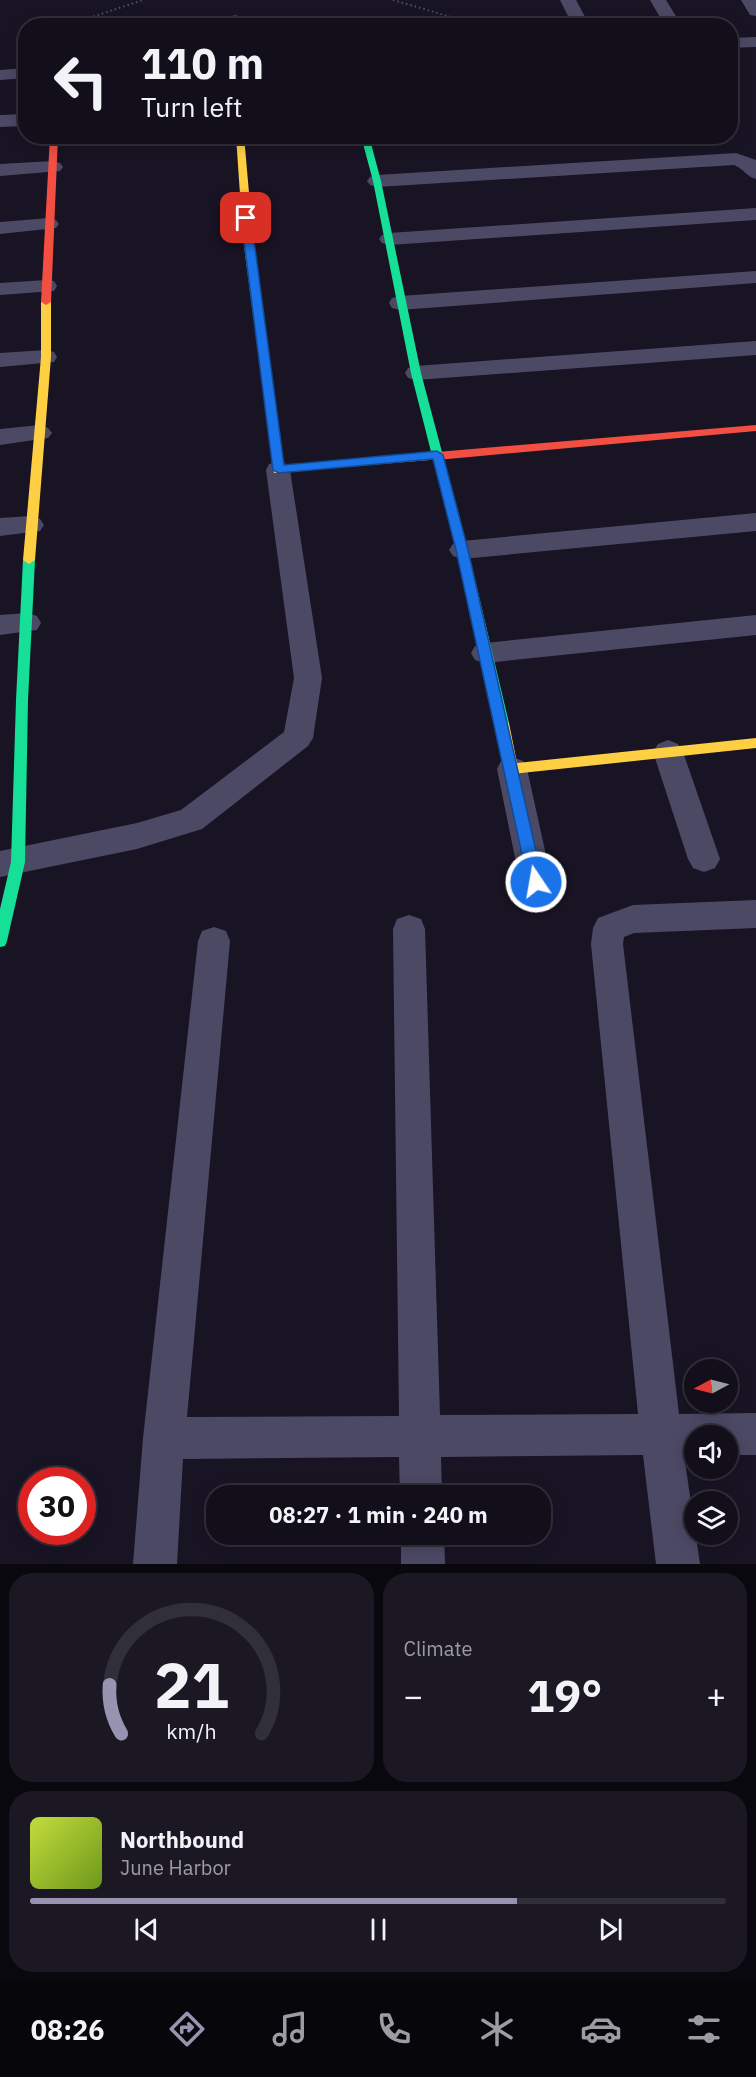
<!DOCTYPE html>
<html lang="en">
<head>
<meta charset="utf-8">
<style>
  :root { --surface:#120f1b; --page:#1b1824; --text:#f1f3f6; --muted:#9c9ca3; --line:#312f3a; --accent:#9993b2 }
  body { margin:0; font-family:"IBM Plex Sans",sans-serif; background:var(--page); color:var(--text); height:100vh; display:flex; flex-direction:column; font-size:22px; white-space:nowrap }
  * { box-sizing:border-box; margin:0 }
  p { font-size:20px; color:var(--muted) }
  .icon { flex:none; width:33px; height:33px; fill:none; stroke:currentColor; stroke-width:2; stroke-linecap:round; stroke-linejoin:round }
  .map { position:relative; height:1564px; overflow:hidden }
  .panel { display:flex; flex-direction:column; gap:9px; padding:9px; background:#0a080f; flex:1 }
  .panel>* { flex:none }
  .top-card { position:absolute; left:18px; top:18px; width:720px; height:126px; border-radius:24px; box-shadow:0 3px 15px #0003,0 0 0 2px var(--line); background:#120f1b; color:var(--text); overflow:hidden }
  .needle { width:39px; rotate:263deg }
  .fabs { position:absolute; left:684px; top:1359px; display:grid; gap:12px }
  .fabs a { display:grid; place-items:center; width:54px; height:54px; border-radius:50%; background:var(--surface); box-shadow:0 3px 15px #0003,0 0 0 2px var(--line); font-size:30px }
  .speed { position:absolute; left:18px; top:1467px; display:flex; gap:12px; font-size:30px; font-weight:700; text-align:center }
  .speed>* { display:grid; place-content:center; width:78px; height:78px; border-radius:50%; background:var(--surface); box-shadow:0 3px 15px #0003,0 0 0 2px var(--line); line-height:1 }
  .speed .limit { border:9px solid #d22; background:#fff; color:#111 }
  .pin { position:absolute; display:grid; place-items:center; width:51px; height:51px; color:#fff; margin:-26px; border-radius:12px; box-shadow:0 3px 9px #0006 }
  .me { position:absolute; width:66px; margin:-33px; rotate:348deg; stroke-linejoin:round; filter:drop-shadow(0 0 4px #0008) }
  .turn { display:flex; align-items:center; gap:21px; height:126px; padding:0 24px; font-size:27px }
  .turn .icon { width:78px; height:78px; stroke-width:2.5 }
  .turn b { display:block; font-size:42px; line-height:51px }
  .big { font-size:45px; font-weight:700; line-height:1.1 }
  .panel .widget { flex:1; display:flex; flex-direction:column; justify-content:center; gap:9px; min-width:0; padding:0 21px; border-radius:24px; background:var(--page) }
  .panel .dial { align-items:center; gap:0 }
  .dial svg { height:156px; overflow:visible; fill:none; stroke:var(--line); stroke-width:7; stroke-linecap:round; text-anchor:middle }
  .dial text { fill:var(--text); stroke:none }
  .song { display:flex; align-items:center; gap:18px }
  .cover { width:72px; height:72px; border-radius:9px; background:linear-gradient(135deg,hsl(70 70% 55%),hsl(80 70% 35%)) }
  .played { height:6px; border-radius:3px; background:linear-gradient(90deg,var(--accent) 70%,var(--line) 70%) }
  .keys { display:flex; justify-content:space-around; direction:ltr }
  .heat { display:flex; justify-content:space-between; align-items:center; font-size:33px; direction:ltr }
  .panel .tiles { flex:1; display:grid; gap:9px; grid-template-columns:1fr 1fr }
  .widget:last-child { grid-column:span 2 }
  .trip { position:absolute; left:206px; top:1485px; width:345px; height:60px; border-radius:24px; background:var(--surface); box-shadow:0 3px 15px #0003,0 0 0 2px var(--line); font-weight:700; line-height:60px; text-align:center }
  .tabs { display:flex; height:96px; justify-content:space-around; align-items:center; background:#07060b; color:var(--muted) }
  .tabs .icon { width:42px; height:42px }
  .tabs .on { color:var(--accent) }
  .tabs b { font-size:27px; color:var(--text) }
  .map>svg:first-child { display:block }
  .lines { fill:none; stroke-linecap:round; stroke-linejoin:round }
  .path { stroke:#465566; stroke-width:2; stroke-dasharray:1.5 3; stroke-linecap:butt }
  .street { fill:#4c4965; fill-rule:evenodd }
  .fast { fill:#16e098; fill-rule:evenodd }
  .slow { fill:#ffcf43; fill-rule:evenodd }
  .jam { fill:#f24e42; fill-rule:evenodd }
  .route { fill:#1a73e8; stroke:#114b97; stroke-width:1.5 }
</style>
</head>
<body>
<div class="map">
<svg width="756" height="1564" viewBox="0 0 756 1564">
  <rect width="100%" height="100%" fill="#181424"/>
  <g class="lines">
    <g class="path">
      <path d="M393 0 482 26"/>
      <path d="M78 26 92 17 143 0"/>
    </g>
    <g class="street">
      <path d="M560 0H576L590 26H573Z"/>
      <path d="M650 0H666L682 26H665Z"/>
      <path d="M741 0H756V16L750 15Z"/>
      <path d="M236 15 244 20 242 24 202 26 204 22Z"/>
      <path d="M756 37V47L730 48V38Z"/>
      <path d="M26 68V78L0 80V70Z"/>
      <path d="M26 114V126L0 127V115Z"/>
      <path d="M736 153 756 160V179C747 177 743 168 734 165L377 187 370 185 367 181 370 177 377 175Z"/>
      <path d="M53 161 60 163 63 167 60 171 0 176V164Z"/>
      <path d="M756 208V220L389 245 382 243 379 239 382 235 389 233Z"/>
      <path d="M49 218 56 220 59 224 56 228 0 234V222Z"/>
      <path d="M756 271V283L400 310 392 308 389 303 392 298 400 296Z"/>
      <path d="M46 280 54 281 57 286 54 291 0 295V283Z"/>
      <path d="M756 341V355L416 380 408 378 405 373 408 368 416 366Z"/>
      <path d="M46 350 54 352 57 357 54 362 0 367V353Z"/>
      <path d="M40 425 48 428 52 433 48 438 0 445V429Z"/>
      <path d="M278 462 287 464 290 470 322 678 313 738 308 746 202 829 137 849 0 877V851L137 823 181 810 284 732 294 678 266 470 269 464Z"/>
      <path d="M756 513V531L462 559 453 556 449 550 453 544 462 541Z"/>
      <path d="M31 516 40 519 44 525 40 531 0 536V518Z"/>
      <path d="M27 613 37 616 41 623 37 630 0 635V615Z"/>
      <path d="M756 615V635L485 663 475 660 471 653 475 646 485 643Z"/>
      <path d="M668 740 678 744 683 752 720 859 715 868 704 872 693 868 688 859 653 752 658 744Z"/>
      <path d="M512 757 523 761 527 769 552 882 547 891 536 895 525 891 520 882 497 769 501 761Z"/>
      <path d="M756 900V928L634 933 624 937 623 944 679 1414 756 1413V1455H728V1436H694V1455H684L700 1564H656L643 1455 441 1457 442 1496H400L399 1457 183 1459 177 1564H133L143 1438 198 941 202 931 214 927 226 931 230 941 187 1417 399 1416 393 929 397 919 409 915 421 919 425 929 440 1415 638 1414 591 944 593 928 598 918 633 905Z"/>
      <path d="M401 1534H444L445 1564H401Z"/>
    </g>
    <g class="fast">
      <path d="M361 136H369L381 181 421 373 468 550 509 723 502 728 495 723 456 550 411 373 373 181Z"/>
      <path d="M29 556 35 560 28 700 25 862 7 941 5 946 0 947V909L11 862 16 700 23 560Z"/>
    </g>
    <g class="slow">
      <path d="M236 136H244L253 238 283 466 437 452 441 453V459L274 473 243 238Z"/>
      <path d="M46 299 51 302V357L35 560 29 564 23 560 41 357V302Z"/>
      <path d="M502 718 509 723 517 763 756 738V748L512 774 507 773 505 769 495 723Z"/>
    </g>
    <g class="jam">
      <path d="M50 136H58L51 302 46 305 41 302Z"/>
      <path d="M756 425V431L437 460 432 456 437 452Z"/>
    </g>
  </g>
  <path class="route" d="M246 215 251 218 284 465 437 451 443 455 468 550 543 882 541 887H531L528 882 456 550 433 459 279 473 273 470 241 218Z"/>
</svg>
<div class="fabs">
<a><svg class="needle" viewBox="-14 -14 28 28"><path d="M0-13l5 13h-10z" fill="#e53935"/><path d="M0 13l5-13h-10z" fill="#9c9ca3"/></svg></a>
<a><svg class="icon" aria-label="sound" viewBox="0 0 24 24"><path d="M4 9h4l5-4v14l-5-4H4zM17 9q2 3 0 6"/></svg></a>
<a><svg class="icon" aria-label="layers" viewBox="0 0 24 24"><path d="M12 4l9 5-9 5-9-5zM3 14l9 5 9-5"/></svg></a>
</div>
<div class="speed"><div class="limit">30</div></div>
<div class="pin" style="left:246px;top:218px;background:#d93025"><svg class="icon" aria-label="arrive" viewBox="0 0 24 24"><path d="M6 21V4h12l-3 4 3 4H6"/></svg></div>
<svg class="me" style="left:536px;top:882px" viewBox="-20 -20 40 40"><circle r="17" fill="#1a73e8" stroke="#fff" stroke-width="3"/><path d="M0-11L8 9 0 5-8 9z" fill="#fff"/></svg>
<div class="trip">08:27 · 1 min · 240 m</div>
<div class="top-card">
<div class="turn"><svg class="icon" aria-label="left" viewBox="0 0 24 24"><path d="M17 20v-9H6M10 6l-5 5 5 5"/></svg><div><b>110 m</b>Turn left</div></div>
</div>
</div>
<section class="panel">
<div class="tiles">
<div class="widget dial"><svg viewBox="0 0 100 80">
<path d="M14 69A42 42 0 1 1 86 69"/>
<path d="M14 69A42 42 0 0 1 8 44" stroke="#9993b2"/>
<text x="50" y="56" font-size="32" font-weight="700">21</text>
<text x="50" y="72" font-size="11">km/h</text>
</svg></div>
<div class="widget"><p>Climate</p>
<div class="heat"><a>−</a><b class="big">19°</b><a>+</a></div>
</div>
<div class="widget">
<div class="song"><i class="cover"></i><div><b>Northbound</b><p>June Harbor</p></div></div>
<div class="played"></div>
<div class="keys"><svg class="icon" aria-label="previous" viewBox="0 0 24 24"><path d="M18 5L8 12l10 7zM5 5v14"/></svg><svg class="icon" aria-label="pause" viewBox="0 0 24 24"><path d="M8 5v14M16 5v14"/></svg><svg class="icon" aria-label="next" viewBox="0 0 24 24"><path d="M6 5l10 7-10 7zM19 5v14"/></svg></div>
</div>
</div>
</section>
<nav class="tabs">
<b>08:26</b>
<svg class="icon on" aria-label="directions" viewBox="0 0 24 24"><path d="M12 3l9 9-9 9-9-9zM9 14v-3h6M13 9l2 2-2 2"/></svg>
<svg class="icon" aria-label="music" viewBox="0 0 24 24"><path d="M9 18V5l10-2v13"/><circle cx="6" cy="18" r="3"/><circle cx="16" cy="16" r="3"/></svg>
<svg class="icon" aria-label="phone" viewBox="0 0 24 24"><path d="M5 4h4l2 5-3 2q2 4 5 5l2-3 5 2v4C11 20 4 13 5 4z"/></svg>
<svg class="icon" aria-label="climate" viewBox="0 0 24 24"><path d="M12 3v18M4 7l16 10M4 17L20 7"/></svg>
<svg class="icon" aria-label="car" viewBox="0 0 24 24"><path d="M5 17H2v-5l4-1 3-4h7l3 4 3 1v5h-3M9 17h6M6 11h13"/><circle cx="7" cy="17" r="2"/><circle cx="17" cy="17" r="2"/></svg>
<svg class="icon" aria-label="filters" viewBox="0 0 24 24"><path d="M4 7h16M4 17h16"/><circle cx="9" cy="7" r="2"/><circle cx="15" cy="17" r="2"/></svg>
</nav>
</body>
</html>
